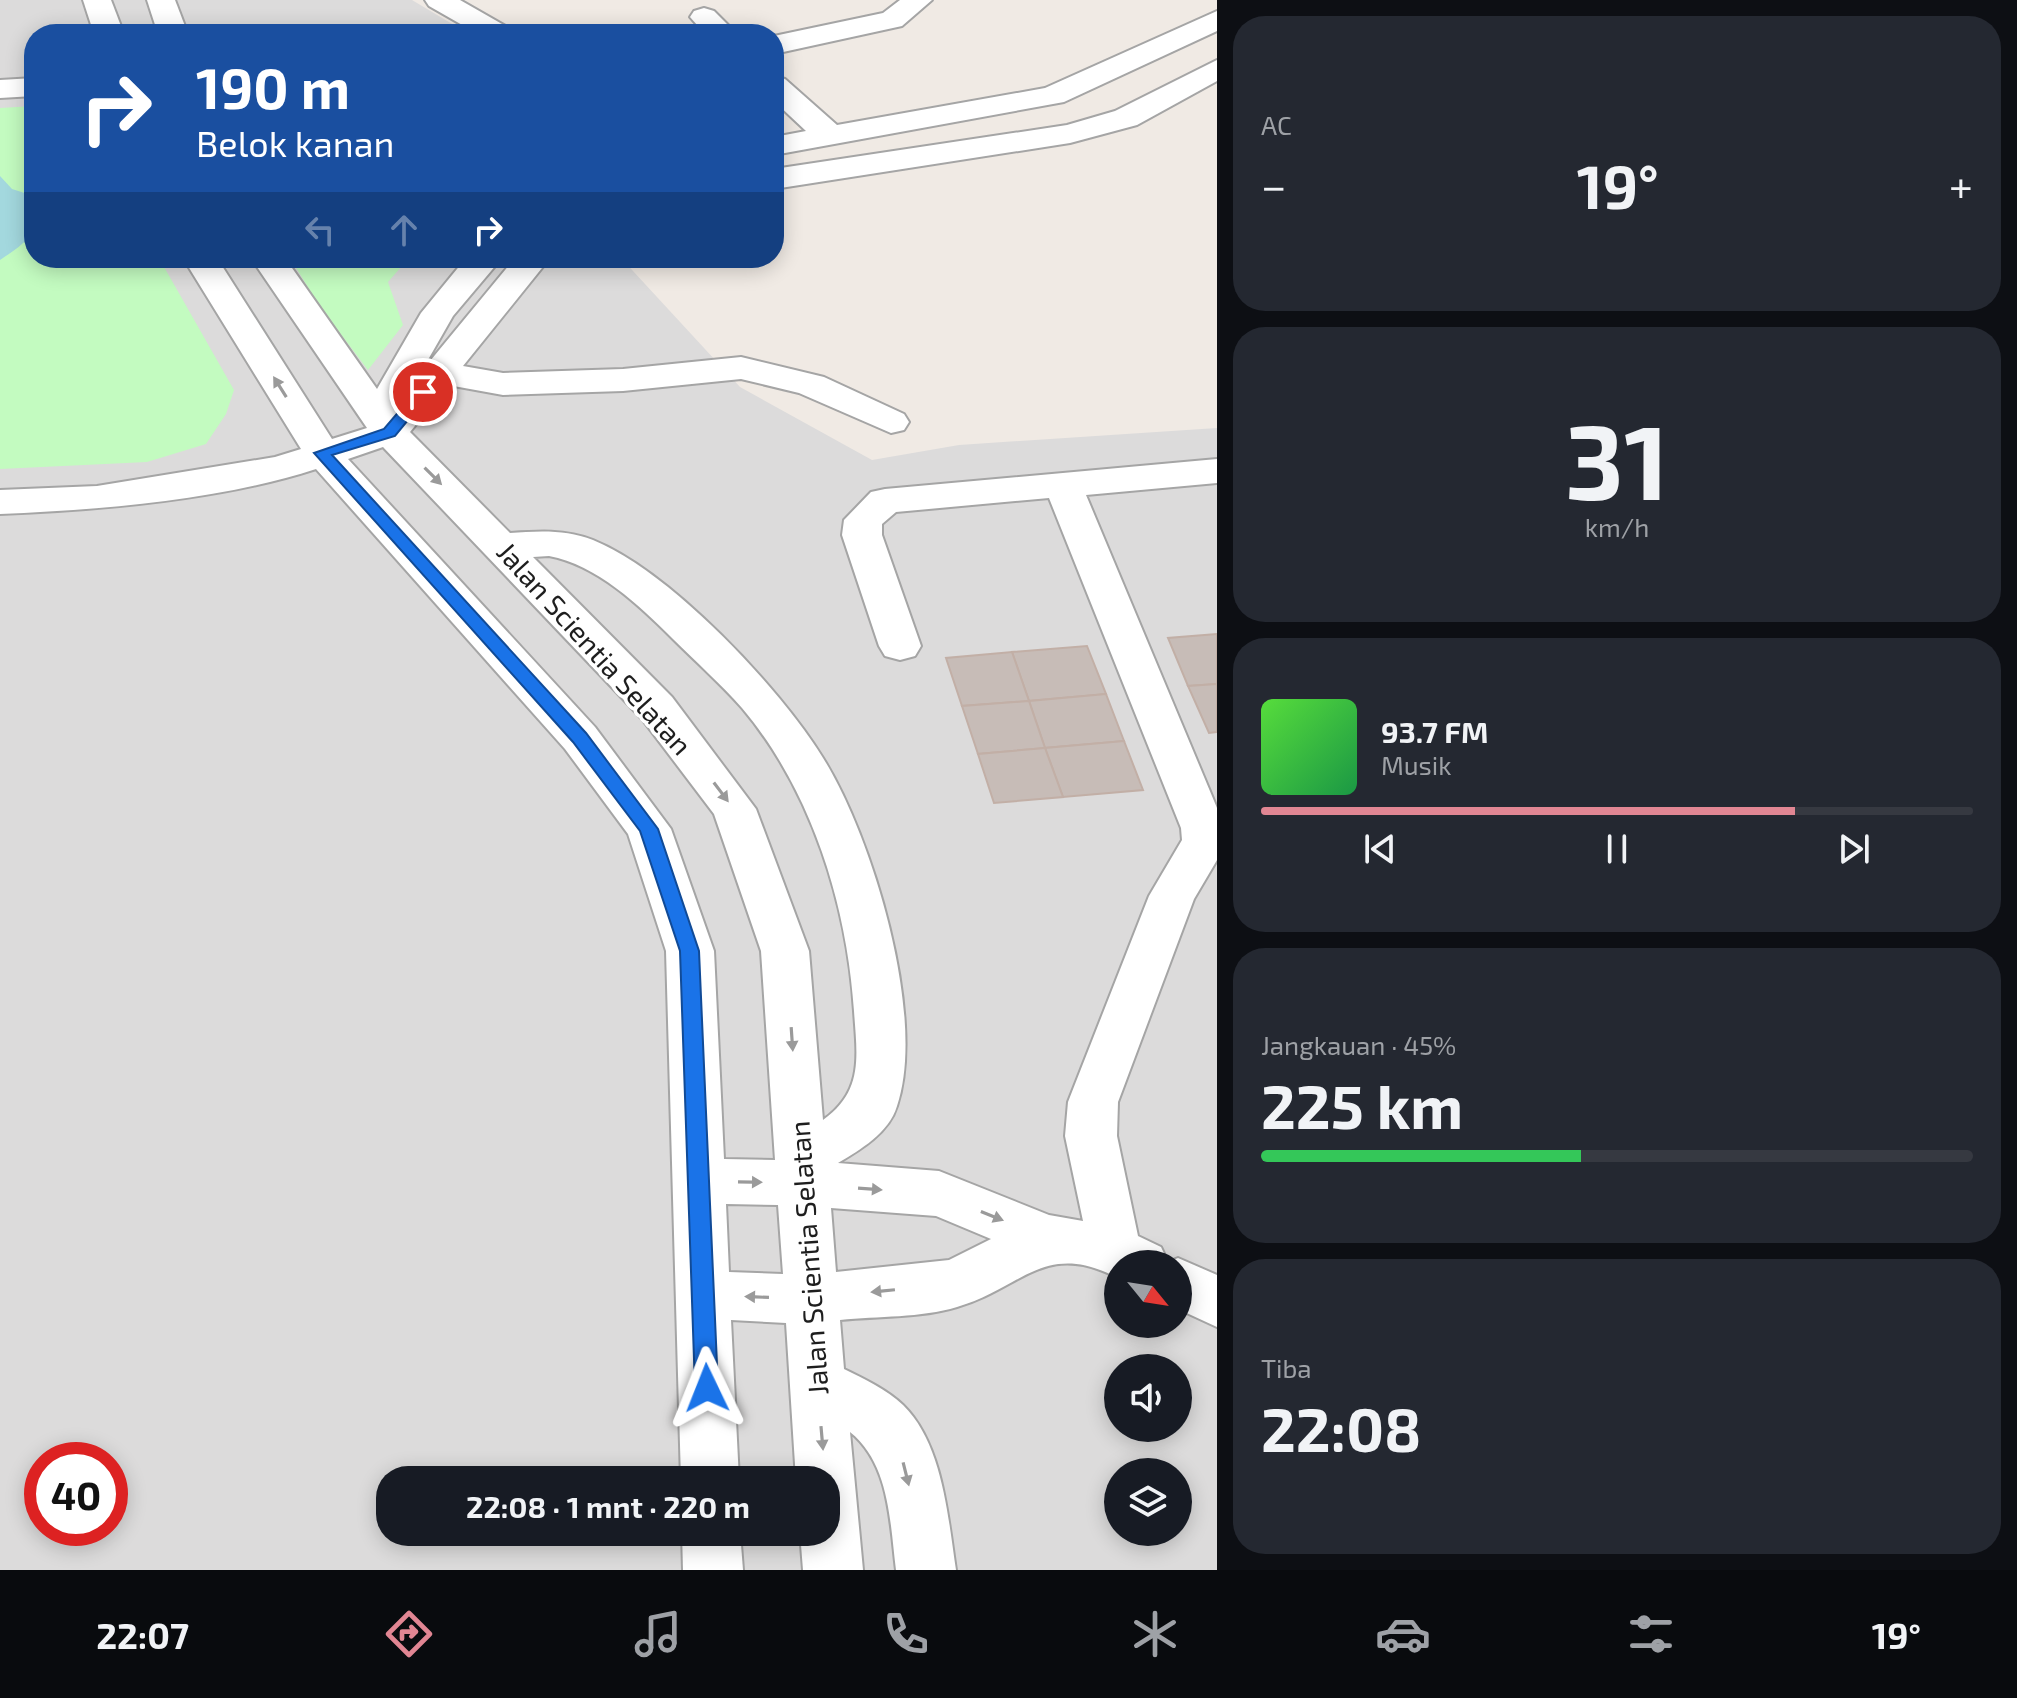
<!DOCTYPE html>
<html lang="id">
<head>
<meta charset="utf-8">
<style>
  :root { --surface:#171b24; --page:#242831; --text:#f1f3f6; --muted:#9ea1a6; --line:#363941; --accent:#e18693 }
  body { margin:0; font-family:"Exo 2",sans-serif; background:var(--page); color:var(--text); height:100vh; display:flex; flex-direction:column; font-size:30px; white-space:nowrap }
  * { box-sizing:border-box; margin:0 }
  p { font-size:26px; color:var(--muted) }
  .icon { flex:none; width:44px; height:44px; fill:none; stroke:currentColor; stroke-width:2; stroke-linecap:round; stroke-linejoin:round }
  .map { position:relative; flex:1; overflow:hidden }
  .drawer { display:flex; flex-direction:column; gap:16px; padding:16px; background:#0d0f14; width:800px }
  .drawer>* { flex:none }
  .guide { position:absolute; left:24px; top:24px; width:760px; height:244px; border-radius:32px; box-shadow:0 4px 20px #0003; background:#1a4fa0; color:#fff; overflow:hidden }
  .needle { width:52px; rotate:120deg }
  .fabs { position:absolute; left:1104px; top:1250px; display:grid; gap:16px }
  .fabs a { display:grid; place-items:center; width:88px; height:88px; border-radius:50%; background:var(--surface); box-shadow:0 4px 20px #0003; font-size:40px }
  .speed { position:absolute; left:24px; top:1442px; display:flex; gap:16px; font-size:40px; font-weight:700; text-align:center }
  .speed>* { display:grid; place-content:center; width:104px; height:104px; border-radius:50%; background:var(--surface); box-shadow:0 4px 20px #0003; line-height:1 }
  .speed .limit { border:12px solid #d22; background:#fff; color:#111 }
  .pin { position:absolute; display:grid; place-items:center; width:68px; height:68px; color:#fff; margin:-34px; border:4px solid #fff; border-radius:50%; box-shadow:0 2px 8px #0007 }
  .me { position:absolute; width:88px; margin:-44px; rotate:358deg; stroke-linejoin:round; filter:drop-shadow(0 0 6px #0008) }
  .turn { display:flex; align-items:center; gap:28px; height:168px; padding:0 40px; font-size:36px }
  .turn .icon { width:104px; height:104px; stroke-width:2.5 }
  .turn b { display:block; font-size:56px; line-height:68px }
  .lanes { display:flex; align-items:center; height:76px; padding:0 40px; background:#0003; justify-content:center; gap:40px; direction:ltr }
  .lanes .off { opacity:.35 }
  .big { font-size:60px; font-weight:700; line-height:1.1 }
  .drawer .tile { flex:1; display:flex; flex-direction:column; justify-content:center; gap:12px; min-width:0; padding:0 28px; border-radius:32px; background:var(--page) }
  .drawer .dial { align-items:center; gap:0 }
  .dial b { font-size:104px; line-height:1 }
  .song { display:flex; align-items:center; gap:24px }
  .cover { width:96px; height:96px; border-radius:12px; background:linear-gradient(135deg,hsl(110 70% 55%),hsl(140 70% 35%)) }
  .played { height:8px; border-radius:4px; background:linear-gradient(90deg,var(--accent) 75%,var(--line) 75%) }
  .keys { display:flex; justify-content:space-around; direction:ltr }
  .heat { display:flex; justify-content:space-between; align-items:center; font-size:44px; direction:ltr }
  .charge { height:12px; border-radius:6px; background:linear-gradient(90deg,#34c759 45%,var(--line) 0) }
  .trip { position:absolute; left:376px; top:1466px; width:464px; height:80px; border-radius:32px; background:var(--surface); box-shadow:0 4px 20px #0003; font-weight:700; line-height:80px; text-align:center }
  .tab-bar { display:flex; height:128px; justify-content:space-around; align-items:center; background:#090b0e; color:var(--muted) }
  .tab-bar .icon { width:56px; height:56px }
  .tab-bar .on { color:var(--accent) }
  .tab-bar b { font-size:36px; color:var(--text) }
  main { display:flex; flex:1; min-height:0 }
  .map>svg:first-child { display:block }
  .residential { fill:#dcdbdb; fill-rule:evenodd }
  .park { fill:#c3fbc0 }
  .water { fill:#a3d8de }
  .building { fill:#c7bcb7; stroke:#c2afa6; stroke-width:2 }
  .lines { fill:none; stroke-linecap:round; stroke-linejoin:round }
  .minor-casing { stroke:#a5a5a5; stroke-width:4 }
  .minor { fill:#fff; fill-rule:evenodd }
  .oneway { fill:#9a9a9a }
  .route { fill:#1a73e8; stroke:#114b97; stroke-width:2 }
  .labels { text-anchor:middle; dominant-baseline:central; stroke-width:7; stroke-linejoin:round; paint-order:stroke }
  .street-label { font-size:28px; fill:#1e1e1e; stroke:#fff }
</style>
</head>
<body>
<main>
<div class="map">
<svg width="1217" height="1570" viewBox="0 0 1217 1570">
  <rect width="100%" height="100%" fill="#f0eae4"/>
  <path class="residential" d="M0 0H412L469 34H34V258H621L740 387 872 460 959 445 1217 428V1570H0ZM1118 1264H1178V1324H1118ZM1118 1368H1178V1428H1118ZM42 1460H110V1528H42ZM1118 1472H1178V1532H1118ZM390 1480H826V1532H390Z"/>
  <g class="park">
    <path d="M34 106V258H159L234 390 226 414 206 444 147 462 0 469V108Z"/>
    <path d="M290 258H409L388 282 403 325 368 370 320 307Z"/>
  </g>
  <path class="water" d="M0 176 12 189 34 196C34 237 33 238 0 260Z"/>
  <g class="building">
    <path d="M1217 634V684L1188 686 1168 638Z"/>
    <path d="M1087 646 1106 694 1029 701 1012 652Z"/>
    <path d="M1012 652 1029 701 962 706 946 658Z"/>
    <path d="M1217 684V732L1209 733 1188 686Z"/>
    <path d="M1106 694 1124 741 1045 748 1029 701Z"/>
    <path d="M1029 701 1045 748 978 754 962 706Z"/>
    <path d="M1124 741 1143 790 1063 797 1045 748Z"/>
    <path d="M1045 748 1063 797 994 803 978 754Z"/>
  </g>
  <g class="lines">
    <g class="minor-casing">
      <g id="minor">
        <path d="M83 0H111L124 34H94Z"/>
        <path d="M147 0H175L188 34H158Z"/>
        <path d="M425 0H460L509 28 514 34H478L429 6Z"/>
        <path d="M900 0H932L902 26 774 54V36L883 13Z"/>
        <path d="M704 8 714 11 737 34H705L690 17 694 11Z"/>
        <path d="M1217 11V31L1064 102 774 155V137L806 131 774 101V76L785 79 837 125 1045 88Z"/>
        <path d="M1217 60V81L1137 125 1070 143 774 189V169L1067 125 1115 111Z"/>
        <path d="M34 78V96L0 98V80Z"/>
        <path d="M183 258H217L332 439 367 428 251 258H285L377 389 421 313 466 258H502L453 316 421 372 515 258H550L463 366 503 373 623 369 741 357 824 377 904 414 909 422 904 430 891 433 799 393 741 379 623 391 503 395 448 385 410 432 510 533C537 531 566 529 593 540 670 571 780 688 823 758 872 836 927 1017 897 1106 889 1133 860 1150 838 1163L939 1171 1049 1215 1083 1221 1065 1136 1068 1102 1149 896 1182 840 1181 828 1049 498 896 512 882 524V535L921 646 915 656 900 660 885 656 879 646 842 535 844 520 871 492 885 489 1217 459V483L1086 495 1217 808V860L1194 899 1118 1102 1117 1136 1138 1236 1161 1247 1168 1262 1178 1258 1217 1275V1327L1178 1309V1264H1118V1278C1044 1239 1021 1289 957 1307 921 1318 878 1316 840 1320L844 1369C864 1379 886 1389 903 1405 943 1444 948 1518 956 1570H896C890 1523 890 1464 850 1432L863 1570H803L800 1532H826V1480H796L786 1323 731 1320 739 1480H681L666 951 628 834 565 749 316 469C221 500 100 510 0 514V490L97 486 275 457 301 449ZM383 447 642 719 714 814 761 951 775 1160 724 1159 714 951 671 829 595 727 348 459ZM549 556C597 565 639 605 673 639 696 662 721 684 742 708 812 791 847 905 854 1011 857 1056 864 1091 823 1120L809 951 756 809 672 697 533 557ZM726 1204 778 1205 783 1274 729 1272ZM831 1208 936 1216 991 1239 949 1260 836 1272Z"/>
        <path d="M682 1532H740L743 1570H683Z"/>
      </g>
    </g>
    <use href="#minor" class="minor"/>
  </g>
  <defs><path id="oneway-solid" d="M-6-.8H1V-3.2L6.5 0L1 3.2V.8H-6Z" transform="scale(2)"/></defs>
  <g class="oneway">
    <use href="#oneway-solid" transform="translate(280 387) rotate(-122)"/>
    <use href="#oneway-solid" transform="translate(433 476) rotate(45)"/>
    <use href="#oneway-solid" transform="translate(721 792) rotate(53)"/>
    <use href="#oneway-solid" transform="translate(792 1039) rotate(86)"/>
    <use href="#oneway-solid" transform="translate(750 1182) rotate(1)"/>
    <use href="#oneway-solid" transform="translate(870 1189) rotate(4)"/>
    <use href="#oneway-solid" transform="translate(992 1216) rotate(22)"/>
    <use href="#oneway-solid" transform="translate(883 1291) rotate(174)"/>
    <use href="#oneway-solid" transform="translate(757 1297) rotate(-178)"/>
    <use href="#oneway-solid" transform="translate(822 1438) rotate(85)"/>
    <use href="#oneway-solid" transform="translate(906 1474) rotate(76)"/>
  </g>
  <path class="route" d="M418 389 431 392 395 436 332 455 586 733 658 829 699 951 718 1388 715 1395 707 1398 698 1395 695 1388 680 951 640 831 573 742 314 453 384 429Z"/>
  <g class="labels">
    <g class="street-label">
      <text transform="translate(595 648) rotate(48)">Jalan Scientia Selatan</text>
      <text transform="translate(808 1258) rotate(-94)">Jalan Scientia Selatan</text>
    </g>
  </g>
</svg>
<div class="fabs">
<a><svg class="needle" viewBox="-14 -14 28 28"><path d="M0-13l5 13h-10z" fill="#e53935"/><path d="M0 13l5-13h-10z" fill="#9ea1a6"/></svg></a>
<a><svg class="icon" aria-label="sound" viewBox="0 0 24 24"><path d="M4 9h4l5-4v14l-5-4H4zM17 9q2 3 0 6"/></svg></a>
<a><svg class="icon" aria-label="layers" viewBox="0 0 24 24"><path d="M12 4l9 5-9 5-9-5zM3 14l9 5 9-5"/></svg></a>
</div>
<div class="speed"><div class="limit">40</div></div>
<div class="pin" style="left:423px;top:392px;background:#d93025"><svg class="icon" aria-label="arrive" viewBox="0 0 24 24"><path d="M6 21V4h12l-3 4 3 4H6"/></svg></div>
<svg class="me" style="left:707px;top:1388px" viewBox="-20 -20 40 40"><path d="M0-17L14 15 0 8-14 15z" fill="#1a73e8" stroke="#fff" stroke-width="4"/></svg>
<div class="trip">22:08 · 1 mnt · 220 m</div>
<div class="guide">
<div class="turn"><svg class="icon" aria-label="right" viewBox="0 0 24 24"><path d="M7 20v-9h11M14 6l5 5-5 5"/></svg><div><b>190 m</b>Belok kanan</div></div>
<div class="lanes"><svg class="icon off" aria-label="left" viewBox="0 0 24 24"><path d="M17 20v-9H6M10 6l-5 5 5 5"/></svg><svg class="icon off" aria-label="ahead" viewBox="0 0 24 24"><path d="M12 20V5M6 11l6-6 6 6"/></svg><svg class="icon" aria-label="right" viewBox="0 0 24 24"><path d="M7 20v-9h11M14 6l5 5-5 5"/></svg></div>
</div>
</div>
<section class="drawer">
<div class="tile"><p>AC</p>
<div class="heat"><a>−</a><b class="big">19°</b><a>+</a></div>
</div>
<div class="tile dial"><b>31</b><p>km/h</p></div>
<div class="tile">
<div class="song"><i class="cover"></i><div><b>93.7 FM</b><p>Musik</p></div></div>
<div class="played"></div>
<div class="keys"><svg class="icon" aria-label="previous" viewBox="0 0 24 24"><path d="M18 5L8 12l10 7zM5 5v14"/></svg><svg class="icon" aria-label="pause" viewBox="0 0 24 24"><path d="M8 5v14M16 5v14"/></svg><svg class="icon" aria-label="next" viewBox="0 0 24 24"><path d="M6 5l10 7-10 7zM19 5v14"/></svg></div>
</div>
<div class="tile"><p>Jangkauan · 45%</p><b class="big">225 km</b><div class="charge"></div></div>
<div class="tile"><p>Tiba</p><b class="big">22:08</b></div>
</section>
</main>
<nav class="tab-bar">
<b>22:07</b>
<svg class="icon on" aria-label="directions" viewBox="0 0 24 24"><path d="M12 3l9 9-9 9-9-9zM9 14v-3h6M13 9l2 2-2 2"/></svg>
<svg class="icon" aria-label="music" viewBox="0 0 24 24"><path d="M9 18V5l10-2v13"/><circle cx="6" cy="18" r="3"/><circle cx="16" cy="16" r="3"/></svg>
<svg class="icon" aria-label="phone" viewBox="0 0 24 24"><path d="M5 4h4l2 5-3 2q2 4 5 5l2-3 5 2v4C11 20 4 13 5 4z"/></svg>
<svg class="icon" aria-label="climate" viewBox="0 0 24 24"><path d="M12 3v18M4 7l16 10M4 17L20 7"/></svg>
<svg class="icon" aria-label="car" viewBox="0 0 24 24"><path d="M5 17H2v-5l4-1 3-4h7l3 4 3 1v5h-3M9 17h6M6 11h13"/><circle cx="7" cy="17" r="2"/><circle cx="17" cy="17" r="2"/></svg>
<svg class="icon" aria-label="filters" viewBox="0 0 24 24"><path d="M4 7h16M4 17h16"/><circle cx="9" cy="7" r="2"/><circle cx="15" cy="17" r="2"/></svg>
<b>19°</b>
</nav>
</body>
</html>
